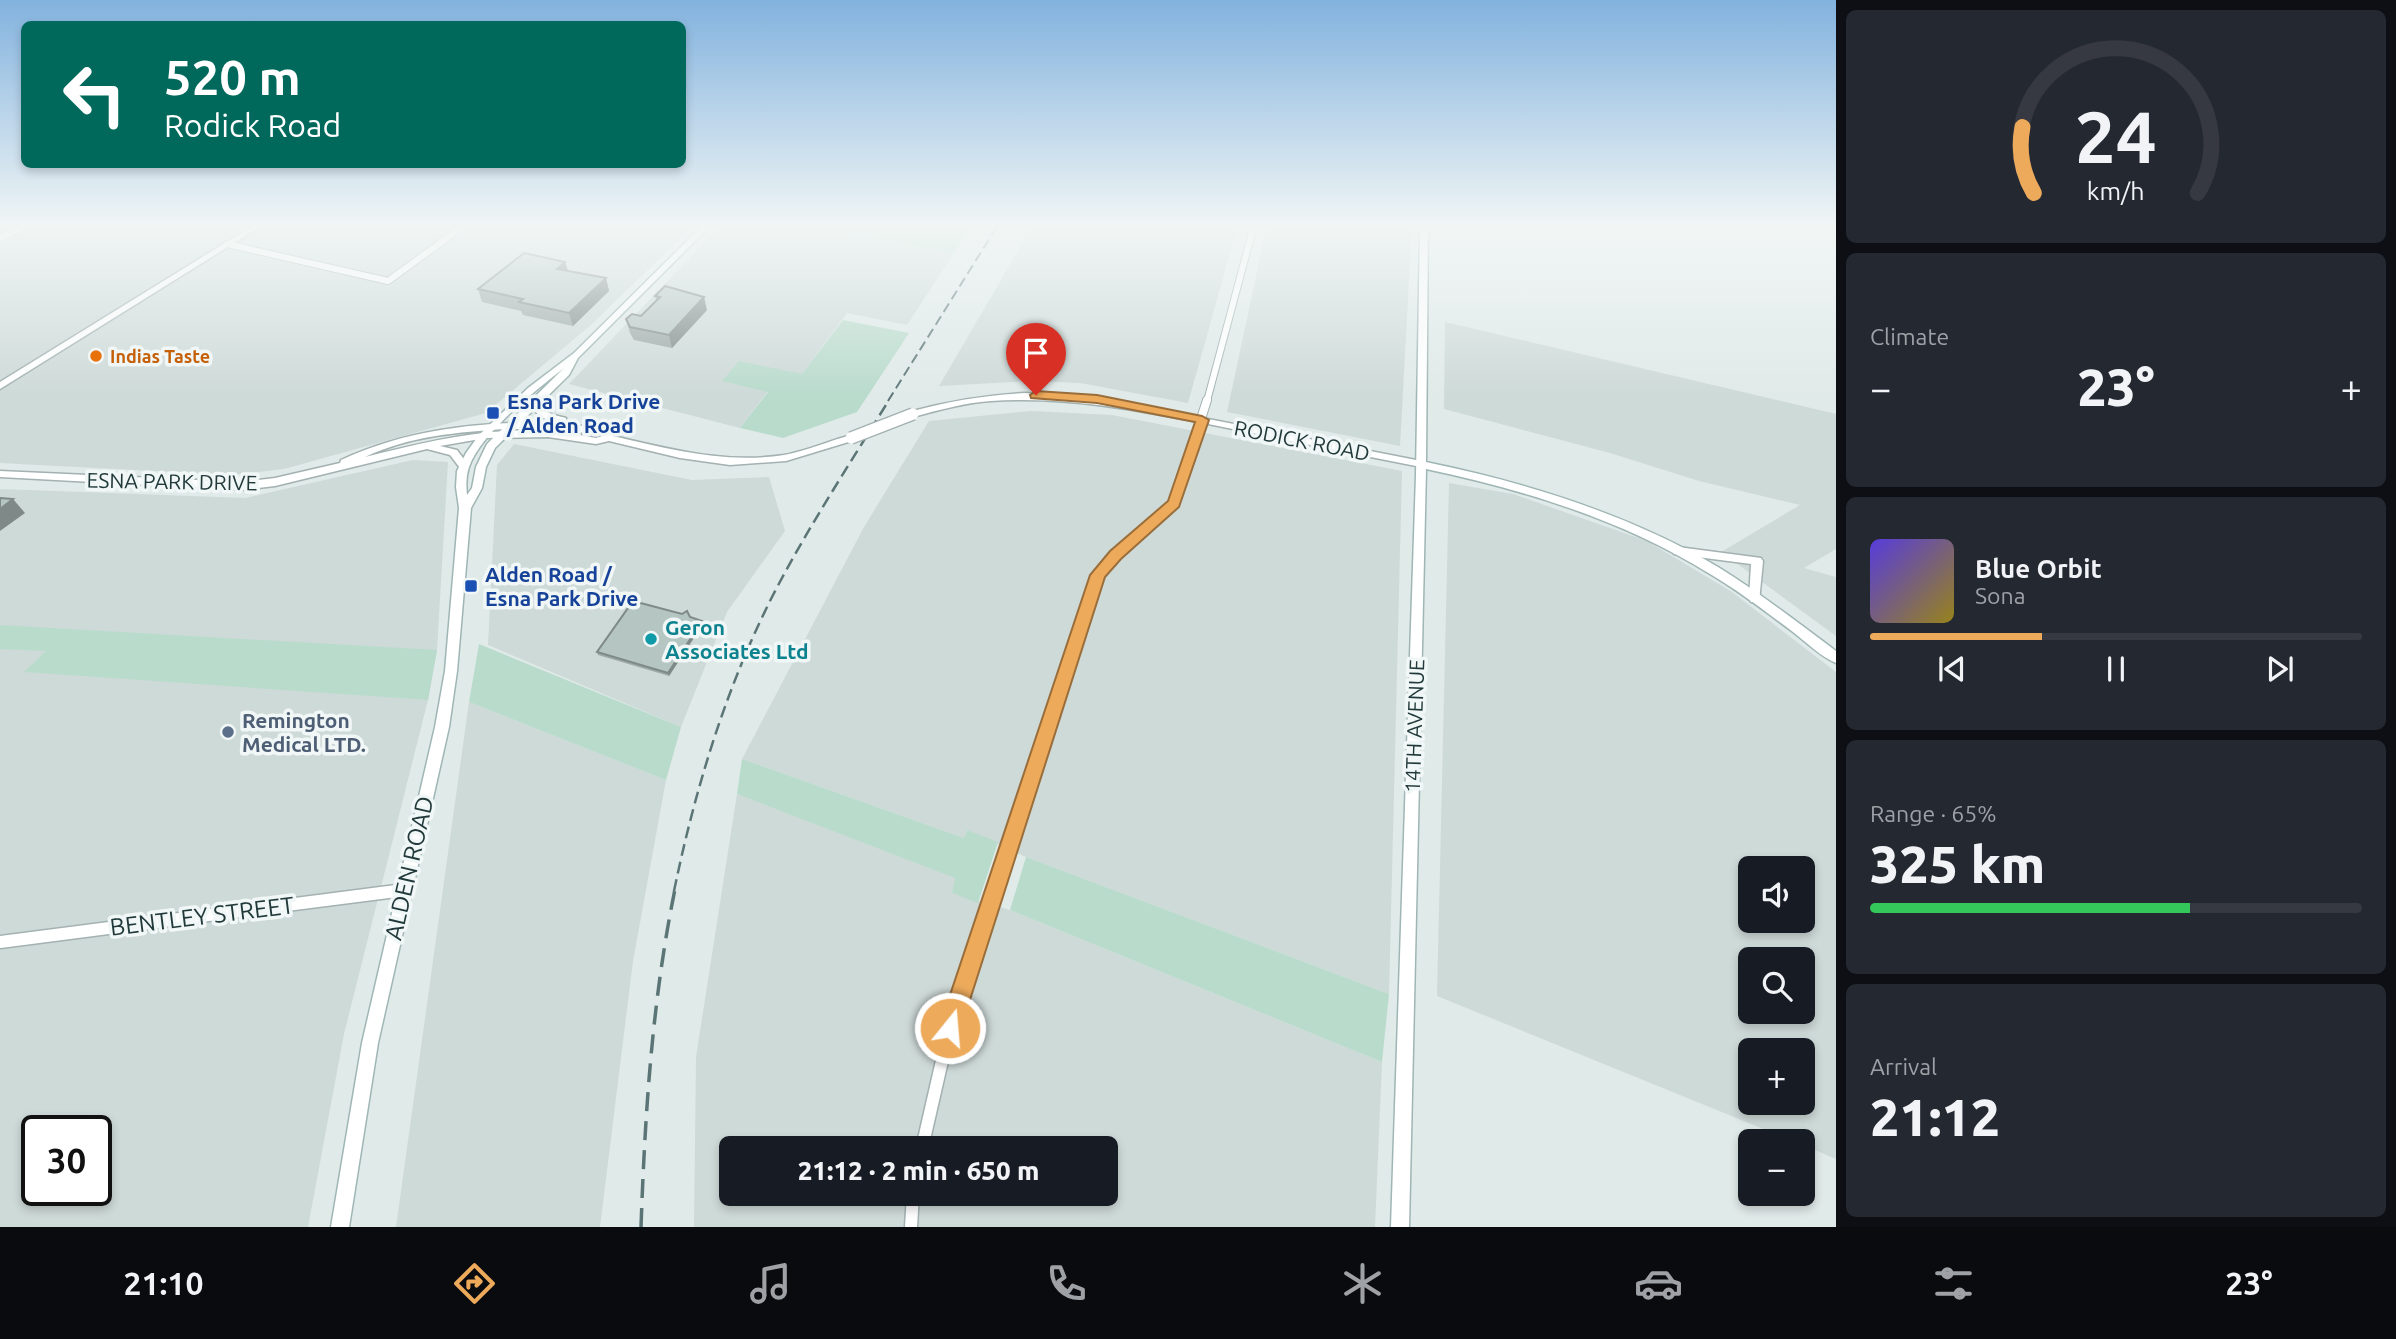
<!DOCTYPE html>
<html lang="en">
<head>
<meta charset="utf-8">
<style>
  :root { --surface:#171b24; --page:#242831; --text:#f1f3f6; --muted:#9ea1a6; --line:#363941; --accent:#edaa5b }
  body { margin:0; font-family:Ubuntu,sans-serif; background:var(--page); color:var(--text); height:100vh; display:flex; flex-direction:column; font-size:26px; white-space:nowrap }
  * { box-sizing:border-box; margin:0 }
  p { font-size:23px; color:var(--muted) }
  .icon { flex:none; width:38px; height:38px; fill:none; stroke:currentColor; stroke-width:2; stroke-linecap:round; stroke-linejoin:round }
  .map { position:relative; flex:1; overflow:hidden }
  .panel { display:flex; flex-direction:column; gap:10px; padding:10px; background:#0d0f14; width:560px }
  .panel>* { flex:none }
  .hud { position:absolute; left:21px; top:21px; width:665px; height:147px; border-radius:10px; box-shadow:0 4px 10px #0003; background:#00695c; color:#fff; overflow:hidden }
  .fabs { position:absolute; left:1738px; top:856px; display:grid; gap:14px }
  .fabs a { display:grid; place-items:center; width:77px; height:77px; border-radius:10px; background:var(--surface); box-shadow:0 4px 10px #0003; font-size:35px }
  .speed { position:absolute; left:21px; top:1115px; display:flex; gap:14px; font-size:35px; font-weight:700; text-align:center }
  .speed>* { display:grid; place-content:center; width:91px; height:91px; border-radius:50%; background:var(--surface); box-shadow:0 4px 10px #0003; line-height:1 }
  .speed .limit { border:4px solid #111; border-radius:10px; background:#fff; color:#111 }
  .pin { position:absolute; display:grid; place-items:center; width:60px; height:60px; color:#fff; margin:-72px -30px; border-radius:50% 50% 50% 0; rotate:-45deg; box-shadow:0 0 7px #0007 }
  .pin .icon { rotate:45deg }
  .me { position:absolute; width:77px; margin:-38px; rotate:17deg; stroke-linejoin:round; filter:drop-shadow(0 0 5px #0008) }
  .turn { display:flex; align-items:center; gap:24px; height:147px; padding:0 28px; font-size:32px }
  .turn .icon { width:91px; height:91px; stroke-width:2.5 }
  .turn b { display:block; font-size:49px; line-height:60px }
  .big { font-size:52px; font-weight:800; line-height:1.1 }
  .panel .widget { flex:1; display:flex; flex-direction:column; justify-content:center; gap:10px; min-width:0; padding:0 24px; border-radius:10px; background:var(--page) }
  .panel .dial { align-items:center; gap:0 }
  .dial svg { height:182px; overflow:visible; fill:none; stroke:var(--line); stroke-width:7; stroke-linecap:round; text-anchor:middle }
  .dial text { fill:var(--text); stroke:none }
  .song { display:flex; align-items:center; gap:21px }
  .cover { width:84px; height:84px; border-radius:10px; background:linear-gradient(135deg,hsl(250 70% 55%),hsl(50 70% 35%)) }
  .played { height:7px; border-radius:4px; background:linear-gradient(90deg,var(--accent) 35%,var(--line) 35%) }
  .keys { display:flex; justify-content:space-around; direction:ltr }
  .heat { display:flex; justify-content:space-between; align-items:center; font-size:38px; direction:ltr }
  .charge { height:10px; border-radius:5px; background:linear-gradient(90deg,#34c759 65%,var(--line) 0) }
  .trip { position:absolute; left:719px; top:1136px; width:399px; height:70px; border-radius:10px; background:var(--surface); box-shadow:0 4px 10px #0003; font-weight:800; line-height:70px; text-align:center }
  .tabs { display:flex; height:112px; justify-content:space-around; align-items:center; background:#090b0e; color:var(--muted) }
  .tabs .icon { width:49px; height:49px }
  .tabs .current { color:var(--accent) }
  .tabs b { font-size:32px; color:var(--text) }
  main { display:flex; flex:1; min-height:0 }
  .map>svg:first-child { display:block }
  .built { fill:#cedad8; fill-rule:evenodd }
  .green { fill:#b9dbcc }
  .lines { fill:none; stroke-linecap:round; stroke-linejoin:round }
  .minor-far3-casing { stroke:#a3b1b1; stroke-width:8 }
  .minor-far2-casing { stroke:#a3b1b1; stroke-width:10 }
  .minor-far1-casing { stroke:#a3b1b1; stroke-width:12 }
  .minor-casing { stroke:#a3b1b1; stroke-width:15 }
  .tertiary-casing { stroke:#a3b1b1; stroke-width:3 }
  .secondary-casing { stroke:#9fb6b4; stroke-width:3 }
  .minor-far3 { stroke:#fff; stroke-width:6 }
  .minor-far2 { stroke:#fff; stroke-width:8 }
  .minor-far1 { stroke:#fff; stroke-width:10 }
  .minor { stroke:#fff; stroke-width:12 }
  .tertiary { fill:#fff; fill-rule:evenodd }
  .secondary { fill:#fff; fill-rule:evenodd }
  .rail-far2 { stroke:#5b7576; stroke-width:2; stroke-dasharray:10 5; stroke-linecap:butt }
  .rail-far1 { stroke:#5b7576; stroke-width:2.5; stroke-dasharray:12 6; stroke-linecap:butt }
  .rail { stroke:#5b7576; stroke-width:3.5; stroke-dasharray:19 10; stroke-linecap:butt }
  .tertiary-bridge-casing { stroke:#a3b1b1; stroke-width:14; stroke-linecap:butt }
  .tertiary-bridge { stroke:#fff; stroke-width:11 }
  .wall { fill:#9ca9a7 }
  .shaded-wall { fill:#7f8a88 }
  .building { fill:#b5c5c2; stroke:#7f8a88; stroke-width:2 }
  .route { fill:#edaa5b; stroke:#9a6e3b; stroke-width:2 }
  .food-dot { fill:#e8710a; stroke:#f0f7f6; stroke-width:2.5 }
  .transit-dot { fill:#1a4fb4; stroke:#f0f7f6; stroke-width:2.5 }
  .culture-dot { fill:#0f9aa8; stroke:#f0f7f6; stroke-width:2.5 }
  .service-dot { fill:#5c6f8a; stroke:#f0f7f6; stroke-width:2.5 }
  .labels { text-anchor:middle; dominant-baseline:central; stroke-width:7; stroke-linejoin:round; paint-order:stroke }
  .far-food-label { font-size:18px; font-weight:bold; fill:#c56008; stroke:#f0f7f6; text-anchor:start }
  .transit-label { font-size:21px; font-weight:bold; fill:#164399; stroke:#f0f7f6; text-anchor:start }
  .street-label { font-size:21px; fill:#21393a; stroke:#f0f7f6 }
  .culture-label { font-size:21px; font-weight:bold; fill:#0d838f; stroke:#f0f7f6; text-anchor:start }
  .service-label { font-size:21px; font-weight:bold; fill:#4e5e75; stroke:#f0f7f6; text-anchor:start }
  .near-street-label { font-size:24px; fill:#21393a; stroke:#f0f7f6 }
</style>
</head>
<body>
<main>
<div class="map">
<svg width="1836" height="1227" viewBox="0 0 1836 1227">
  <rect width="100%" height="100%" fill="#e0eae9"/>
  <g class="built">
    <path d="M0 225H694L592 324 486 413 284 469 231 475 0 463Z"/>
    <path d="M721 225H848L842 232 954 253 907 325 847 313 802 374 768 391 740 428 569 384Z"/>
    <path d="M1033 225H1238L1188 403 1080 383 1030 381 939 386Z"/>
    <path d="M1267 225H1412L1400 446 1227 412Z"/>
    <path d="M1445 322 1836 414V549L1804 568 1836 577V636L1721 552 1800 505 1699 481 1610 453 1444 409Z"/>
    <path d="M1031 411 1112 415 1402 471 1389 994 1026 857 967 830 964 838 742 759 864 527 929 421Z"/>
    <path d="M514 444 692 480 769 477 785 531 727 612 681 727 488 645 497 465Z"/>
    <path d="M413 460 448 462 437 650 428 700 344 1034 308 1227H0V489L245 498ZM37 1130H96V1190H37Z"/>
    <path d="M1449 483 1513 494 1647 541 1732 592 1836 672V1159L1803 1145 1802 1141H1793L1437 996ZM1750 868H1802V920H1750ZM1750 959H1802V1012H1750ZM1750 1050H1802V1102H1750Z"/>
    <path d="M469 702 666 780 633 961 600 1227H396Z"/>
    <path d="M737 794 956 878 952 893 1010 910 1382 1062 1375 1227H694L696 1057ZM732 1148H1106V1194H732Z"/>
  </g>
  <g class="green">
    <path d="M848 225H972L954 253 842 232Z"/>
    <path d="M843 320 909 333 857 412 783 438 740 428 768 392 722 381 739 361 802 374Z"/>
    <path d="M0 625 437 650 428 700 24 672 46 651 0 649Z"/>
    <path d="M479 644 681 727 666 780 469 702Z"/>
    <path d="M742 759 964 838 967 830 998 842 978 903 952 893 955 878 737 794Z"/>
    <path d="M1026 857 1389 994 1382 1062 1010 910Z"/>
  </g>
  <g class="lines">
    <g class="minor-far3-casing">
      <g id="minor-far3">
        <path d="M0 238 27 225"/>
        <path d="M227 244 388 281 465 225"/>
        <path d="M1207 401 1254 225"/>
      </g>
    </g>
    <g class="minor-far2-casing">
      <path id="minor-far2" d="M1083 620 1098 575 1116 555 1174 503 1207 400"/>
    </g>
    <g class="minor-far1-casing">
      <g id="minor-far1">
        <path d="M395 891 404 890"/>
        <path d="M992 891 1084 618"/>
      </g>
    </g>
    <g class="minor-casing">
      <g id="minor">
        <path d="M0 942 404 890"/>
        <path d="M922 1148 947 1039 993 889"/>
        <path d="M911 1227 913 1194"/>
      </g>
    </g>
    <g class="tertiary-casing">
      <g id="tertiary">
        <path d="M254 225H263L0 389V382Z"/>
        <path d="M542 392 547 395 541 406 545 411 554 415 566 418V422C551 424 539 418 531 406L539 393Z"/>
        <path d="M1025 393 1062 395 1137 405 1421 461 1426 464 1421 467C1353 454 1285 440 1218 426 1143 411 1068 396 991 401 964 403 939 410 913 417L908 414 909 412C948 401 985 395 1025 393Z"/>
        <path d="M541 422 603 428 607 429 613 436C670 449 724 464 784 455 806 451 829 441 851 435L856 438 855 440 786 461 730 465 680 458 609 441 596 444 548 437 486 438 440 446 457 450 469 466 464 469 460 468 450 455 427 449 275 486 242 490 0 477V471L242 482 275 478 340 463 341 460C405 430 472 423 541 422ZM506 429H541L600 434 602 436 596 438C580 435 564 432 548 431 486 427 425 442 365 457 409 436 459 432 506 429Z"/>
        <path d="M1678 547 1761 558 1763 561 1759 602H1751L1749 599 1751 564 1674 554 1672 551 1674 548Z"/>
      </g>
    </g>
    <g class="secondary-casing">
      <g id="secondary">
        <path d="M703 225H711L578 358 569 375 495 448 486 467 482 488 471 508 457 671 449 727 378 1043 349 1227H331L362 1043 435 727 445 671 459 508 456 487 457 471 466 453 479 435 528 388 574 353ZM564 368 487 444 476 467 472 488 467 495C466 486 466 476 469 467 481 433 535 391 564 368Z"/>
        <path d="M1420 225H1428L1426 462C1528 483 1628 514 1718 567 1759 592 1797 622 1836 651V663C1821 657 1806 642 1793 632 1766 612 1739 591 1710 574 1623 520 1525 490 1426 469L1409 1227H1391L1416 475Z"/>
      </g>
    </g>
    <use href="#minor-far3" class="minor-far3"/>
    <use href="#minor-far2" class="minor-far2"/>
    <use href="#minor-far1" class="minor-far1"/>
    <use href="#minor" class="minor"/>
    <use href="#tertiary" class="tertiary"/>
    <use href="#secondary" class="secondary"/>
    <path class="rail-far2" d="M888 401 998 225"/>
    <path class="rail-far1" d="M674 891C695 790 725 690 772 597 807 529 849 465 889 400"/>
    <path class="rail" d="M641 1227C645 1114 652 1001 675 889"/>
    <g class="tertiary-bridge-casing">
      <path id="tertiary-bridge" d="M851 438 913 414"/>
    </g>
    <use href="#tertiary-bridge" class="tertiary-bridge"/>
  </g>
  <g class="wall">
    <path d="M565 262 568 271 606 278 609 291 573 326 523 315 521 311 482 302 478 289Z"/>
    <path d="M655 296 707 310 672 348 634 340 630 333 626 319 641 316 656 300Z"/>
    <path d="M690 617 703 624 669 676 598 655 597 652Z"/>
  </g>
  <g class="shaded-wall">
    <path d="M565 262 569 274 557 269Z"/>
    <path d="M606 278 609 291 573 326 569 313Z"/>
    <path d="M704 297 707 310 672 348 669 335Z"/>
    <path d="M13 499 25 513 0 531V509Z"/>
    <path d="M702 621 703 624 669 676 668 673Z"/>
  </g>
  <g class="building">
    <path d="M524 253 565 262 557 269 606 278 569 313 519 302 523 299 478 289Z"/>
    <path d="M665 286 704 297 669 335 630 327 626 319 632 314 641 316 660 297 655 296Z"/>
    <path d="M0 498 13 499 0 509Z"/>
    <path d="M633 601 682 614 687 611 690 617 702 621 668 673 597 652Z"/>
  </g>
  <linearGradient id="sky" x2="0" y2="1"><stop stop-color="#82b2de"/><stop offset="0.57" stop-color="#f1f6f5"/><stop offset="1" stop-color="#f1f6f5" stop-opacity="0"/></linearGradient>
  <rect width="1836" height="396" fill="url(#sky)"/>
  <path class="route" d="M1036 391 1097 395 1202 416 1209 420 1179 507 1121 559 1105 577 961 1028 958 1036 950 1039 942 1036 939 1028 1090 575 1110 551 1168 501 1195 422 1097 403 1031 398 1030 395Z"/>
  <circle class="food-dot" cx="96" cy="356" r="7"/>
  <g class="transit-dot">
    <rect x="486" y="406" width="14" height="14" rx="3.5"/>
    <rect x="464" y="579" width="14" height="14" rx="3.5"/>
  </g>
  <circle class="culture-dot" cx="651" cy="639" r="7"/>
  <circle class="service-dot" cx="228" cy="732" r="7"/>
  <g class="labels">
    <g class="far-food-label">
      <text x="110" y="356">Indias Taste</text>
    </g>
    <g class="transit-label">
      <text x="507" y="401">Esna Park Drive<tspan x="507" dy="24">/ Alden Road</tspan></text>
      <text x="485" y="574">Alden Road /<tspan x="485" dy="24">Esna Park Drive</tspan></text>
    </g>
    <g class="street-label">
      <text transform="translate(1302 440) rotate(11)">RODICK ROAD</text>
      <text transform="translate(172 481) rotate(1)">ESNA PARK DRIVE</text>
      <text transform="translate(1414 726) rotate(-88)">14TH AVENUE</text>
    </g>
    <g class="culture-label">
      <text x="665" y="627">Geron<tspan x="665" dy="24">Associates Ltd</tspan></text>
    </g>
    <g class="service-label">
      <text x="242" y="720">Remington<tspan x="242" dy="24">Medical LTD.</tspan></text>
    </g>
    <g class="near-street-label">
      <text transform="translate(409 868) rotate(-77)">ALDEN ROAD</text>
      <text transform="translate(202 916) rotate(-7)">BENTLEY STREET</text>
    </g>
  </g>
</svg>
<div class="fabs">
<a><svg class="icon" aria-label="sound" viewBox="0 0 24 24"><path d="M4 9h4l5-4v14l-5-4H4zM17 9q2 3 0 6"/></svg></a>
<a><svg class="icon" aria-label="search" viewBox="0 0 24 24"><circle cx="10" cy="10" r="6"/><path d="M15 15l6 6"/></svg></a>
<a>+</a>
<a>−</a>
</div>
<div class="speed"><div class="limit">30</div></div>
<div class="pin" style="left:1036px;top:395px;background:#d93025"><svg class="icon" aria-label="arrive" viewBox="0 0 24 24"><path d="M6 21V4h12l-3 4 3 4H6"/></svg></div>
<svg class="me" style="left:950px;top:1028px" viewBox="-20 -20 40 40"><circle r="17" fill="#edaa5b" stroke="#fff" stroke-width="3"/><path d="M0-11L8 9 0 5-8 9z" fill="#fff"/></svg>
<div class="trip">21:12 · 2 min · 650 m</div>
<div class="hud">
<div class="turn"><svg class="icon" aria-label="left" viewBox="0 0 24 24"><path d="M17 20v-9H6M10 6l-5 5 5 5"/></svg><div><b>520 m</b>Rodick Road</div></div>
</div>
</div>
<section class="panel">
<div class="widget dial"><svg viewBox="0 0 100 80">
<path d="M14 69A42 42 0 1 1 86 69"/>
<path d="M14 69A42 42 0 0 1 9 40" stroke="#edaa5b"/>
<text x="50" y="56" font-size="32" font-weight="700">24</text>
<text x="50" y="72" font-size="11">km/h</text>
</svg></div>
<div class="widget"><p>Climate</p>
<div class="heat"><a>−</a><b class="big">23°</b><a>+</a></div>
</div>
<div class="widget">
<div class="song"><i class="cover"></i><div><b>Blue Orbit</b><p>Sona</p></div></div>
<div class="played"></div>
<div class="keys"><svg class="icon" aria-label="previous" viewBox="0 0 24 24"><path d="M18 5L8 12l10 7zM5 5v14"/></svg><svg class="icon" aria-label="pause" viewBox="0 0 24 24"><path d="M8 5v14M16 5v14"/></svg><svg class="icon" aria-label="next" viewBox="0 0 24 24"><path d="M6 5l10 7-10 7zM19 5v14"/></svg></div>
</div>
<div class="widget"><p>Range · 65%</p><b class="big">325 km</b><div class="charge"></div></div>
<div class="widget"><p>Arrival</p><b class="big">21:12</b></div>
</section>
</main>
<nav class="tabs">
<b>21:10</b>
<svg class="icon current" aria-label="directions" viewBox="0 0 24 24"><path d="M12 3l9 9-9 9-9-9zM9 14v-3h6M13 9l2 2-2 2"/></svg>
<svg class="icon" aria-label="music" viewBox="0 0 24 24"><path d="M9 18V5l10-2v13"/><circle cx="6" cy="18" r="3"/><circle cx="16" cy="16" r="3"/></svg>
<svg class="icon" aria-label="phone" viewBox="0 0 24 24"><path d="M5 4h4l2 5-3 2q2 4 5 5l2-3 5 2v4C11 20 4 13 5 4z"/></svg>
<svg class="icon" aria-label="climate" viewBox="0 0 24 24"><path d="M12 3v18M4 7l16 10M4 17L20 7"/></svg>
<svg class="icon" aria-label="car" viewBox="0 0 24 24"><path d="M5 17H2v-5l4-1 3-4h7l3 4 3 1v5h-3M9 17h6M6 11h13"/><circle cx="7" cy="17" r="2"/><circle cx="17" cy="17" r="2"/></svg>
<svg class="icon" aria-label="filters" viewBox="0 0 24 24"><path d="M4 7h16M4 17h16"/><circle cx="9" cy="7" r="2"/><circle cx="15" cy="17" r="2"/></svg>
<b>23°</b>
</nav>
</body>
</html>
